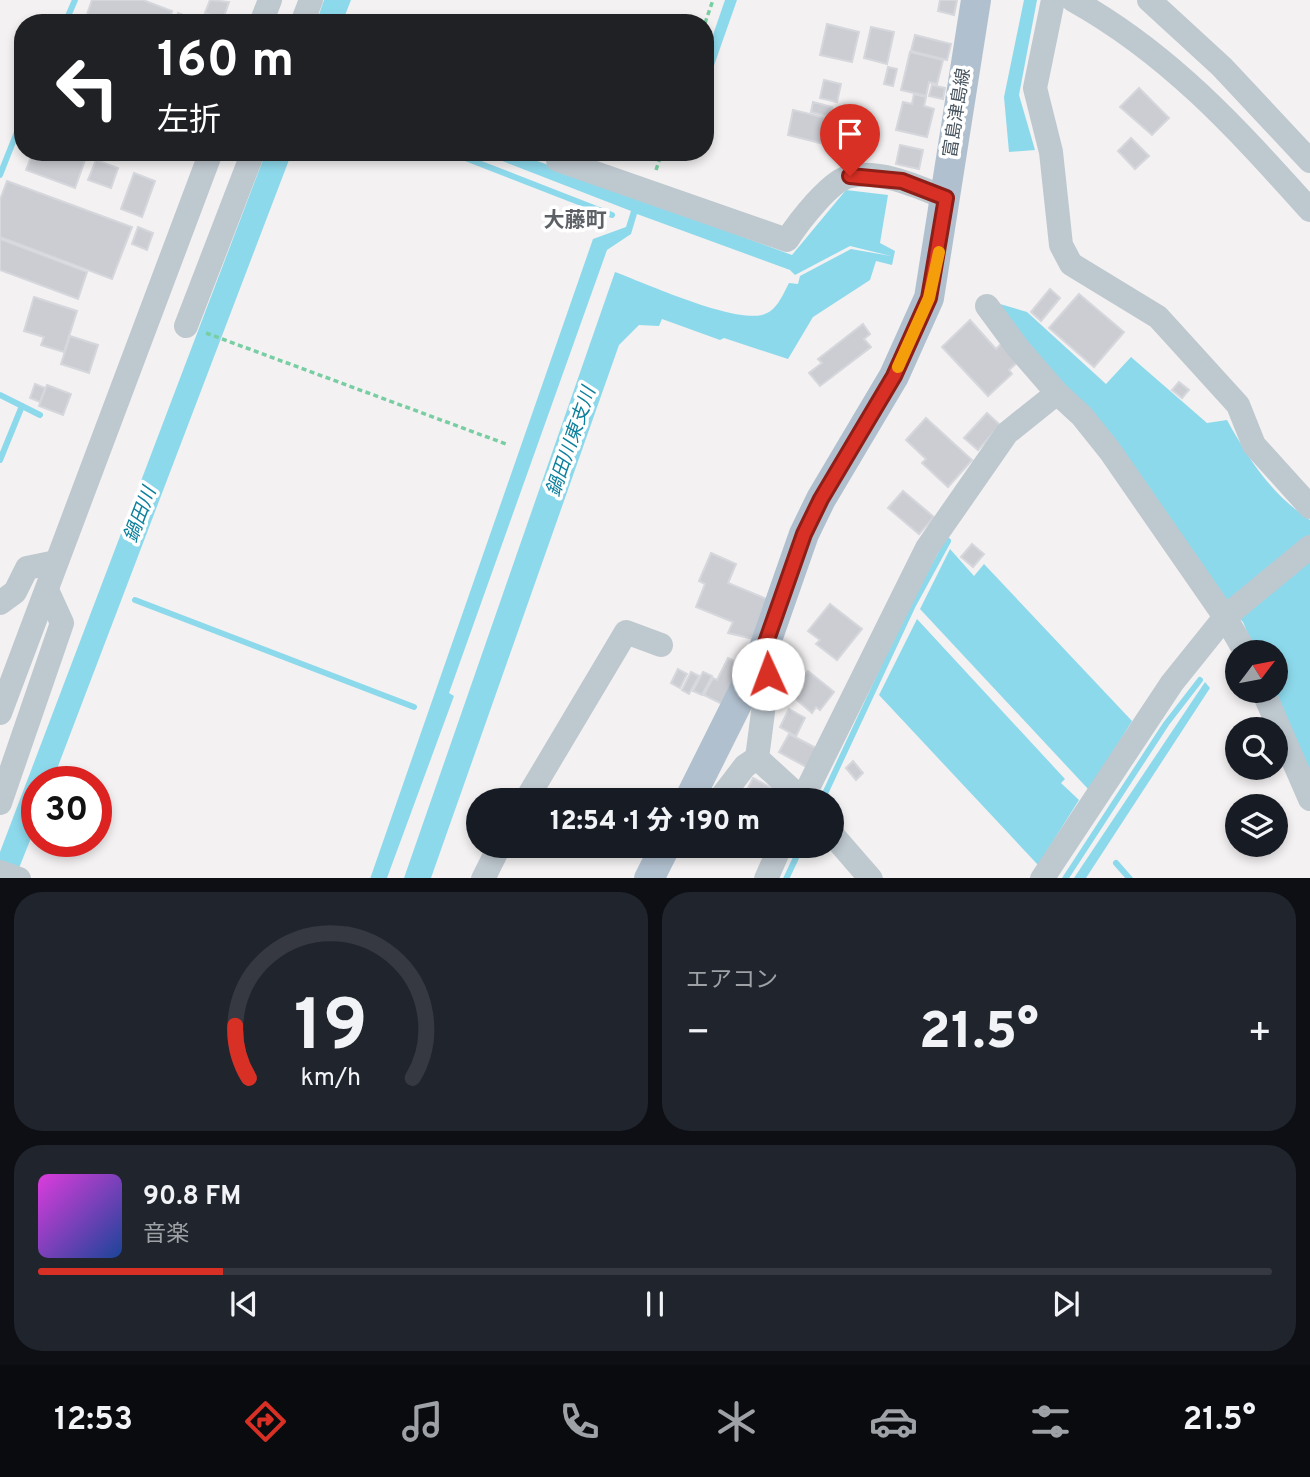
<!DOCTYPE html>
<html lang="ja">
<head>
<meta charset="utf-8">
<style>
  :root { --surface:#171b24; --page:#20242c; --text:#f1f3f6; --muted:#9ea1a6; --line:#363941; --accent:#d93025 }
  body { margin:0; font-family:Overpass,"Noto Sans JP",sans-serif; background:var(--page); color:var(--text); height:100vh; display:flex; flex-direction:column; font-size:26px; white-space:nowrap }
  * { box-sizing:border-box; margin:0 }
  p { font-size:23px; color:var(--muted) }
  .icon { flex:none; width:38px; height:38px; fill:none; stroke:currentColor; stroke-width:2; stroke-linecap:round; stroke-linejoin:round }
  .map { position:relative; height:878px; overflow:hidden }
  .side { display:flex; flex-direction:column; gap:14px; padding:14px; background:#0d0f14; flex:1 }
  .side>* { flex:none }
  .guide { position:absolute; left:14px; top:14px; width:700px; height:147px; border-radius:28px; box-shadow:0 4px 10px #0003; background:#202124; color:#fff; overflow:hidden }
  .needle { width:46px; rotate:58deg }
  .tools { position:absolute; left:1225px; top:640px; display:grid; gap:14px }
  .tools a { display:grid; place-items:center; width:63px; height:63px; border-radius:50%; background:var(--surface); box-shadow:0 4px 10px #0003; font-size:35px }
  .speed { position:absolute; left:21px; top:766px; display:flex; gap:14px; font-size:35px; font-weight:700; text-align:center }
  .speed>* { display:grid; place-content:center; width:91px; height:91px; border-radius:50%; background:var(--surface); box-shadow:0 4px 10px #0003; line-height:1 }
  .speed .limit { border:10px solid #d22; background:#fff; color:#111 }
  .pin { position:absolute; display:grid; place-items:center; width:60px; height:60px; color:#fff; margin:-72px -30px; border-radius:50% 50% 50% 0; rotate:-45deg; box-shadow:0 0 7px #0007 }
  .pin .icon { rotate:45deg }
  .me { position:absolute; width:77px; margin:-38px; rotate:358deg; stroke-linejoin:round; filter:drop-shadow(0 0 5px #0008) }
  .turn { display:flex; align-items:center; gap:24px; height:147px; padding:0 28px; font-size:32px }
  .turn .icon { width:91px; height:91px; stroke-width:2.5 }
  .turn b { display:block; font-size:49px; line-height:60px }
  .big { font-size:52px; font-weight:800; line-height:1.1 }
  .side .card { flex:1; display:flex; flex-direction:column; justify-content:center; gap:10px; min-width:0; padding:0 24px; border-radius:28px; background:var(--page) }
  .side .dial { align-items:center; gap:0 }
  .dial svg { height:182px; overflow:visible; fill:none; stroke:var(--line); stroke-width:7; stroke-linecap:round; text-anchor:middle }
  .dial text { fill:var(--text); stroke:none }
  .song { display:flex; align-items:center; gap:21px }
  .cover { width:84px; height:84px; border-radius:10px; background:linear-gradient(135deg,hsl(300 70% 55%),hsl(220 70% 35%)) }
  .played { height:7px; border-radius:4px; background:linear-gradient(90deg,var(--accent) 15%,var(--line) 15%) }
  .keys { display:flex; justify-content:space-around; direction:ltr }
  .heat { display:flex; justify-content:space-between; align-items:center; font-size:38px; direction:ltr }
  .side .tiles { flex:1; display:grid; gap:14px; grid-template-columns:1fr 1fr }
  .card:last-child { grid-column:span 2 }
  .trip { position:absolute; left:466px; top:788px; width:378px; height:70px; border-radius:35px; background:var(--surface); box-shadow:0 4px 10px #0003; font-weight:800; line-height:70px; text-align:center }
  .menu { display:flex; height:112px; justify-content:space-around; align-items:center; background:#090b0e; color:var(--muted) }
  .menu .icon { width:49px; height:49px }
  .menu .active { color:var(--accent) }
  .menu b { font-size:32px; color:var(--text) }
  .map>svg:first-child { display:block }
  .water { fill:#8dd9ec }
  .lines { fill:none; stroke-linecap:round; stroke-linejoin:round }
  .stream { stroke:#8dd9ec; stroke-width:6 }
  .building { fill:#cbcdd3; stroke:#d5d7dc; stroke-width:2 }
  .path { stroke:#78cea3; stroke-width:3.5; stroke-dasharray:5 3.5; stroke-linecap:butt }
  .minor { stroke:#bec8cf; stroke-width:24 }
  .major { stroke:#b1c0cf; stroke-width:30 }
  .route-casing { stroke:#8d1f18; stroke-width:18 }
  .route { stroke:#d93025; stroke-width:12 }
  .slow { stroke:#f59e0b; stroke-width:12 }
  .labels { text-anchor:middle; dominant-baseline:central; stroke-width:7; stroke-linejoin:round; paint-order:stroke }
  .street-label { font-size:18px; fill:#48545e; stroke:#fff }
  .water-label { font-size:19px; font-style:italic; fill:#0d809d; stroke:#fff }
  .quarter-label { font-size:21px; font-weight:bold; fill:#5d6166; stroke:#fff }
</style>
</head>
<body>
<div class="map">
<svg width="1310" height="879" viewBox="0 0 1310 879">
  <rect width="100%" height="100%" fill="#f3f1f1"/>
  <g class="water">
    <path d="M324 0H351L342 23H316Z"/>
    <path d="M725 0H737L705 91V58Z"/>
    <path d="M1024 0H1037L1019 95 1035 150 1009 152 1004 97Z"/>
    <path d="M266 152H292L52 782H37V823L15 878H0V852Z"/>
    <path d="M479 152H513L792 255 846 190 888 195 880 243 895 251 892 265 876 261 870 280 813 317 788 359 724 338 720 340 662 319 659 326 639 325 619 345 431 878H404L615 272C647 284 731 322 762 315 777 311 782 296 789 283L798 284 800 276 851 249 891 256 850 246 795 275 790 270 637 214 631 234 607 250 449 693 454 696 387 878 370 879 593 239 626 227 631 211Z"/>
    <path d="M993 302 1027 312 1106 384 1131 357 1207 423 1227 420C1249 460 1272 495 1310 520V777L1276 691V653H1256L1243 622 1228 607Z"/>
    <path d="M950 549 974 576 984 564 1132 721 1089 790 920 609Z"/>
    <path d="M917 619 1065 779 1061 783 1079 800 1038 865 879 695Z"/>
    <path d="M1205 682 1210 688 1086 878H1074Z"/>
  </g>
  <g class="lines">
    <g class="stream">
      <path d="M65 23 75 0"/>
      <path d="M450 152 612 215"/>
      <path d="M0 175 23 117"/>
      <path d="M0 395 40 415"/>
      <path d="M0 460 22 406"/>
      <path d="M135 600 414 707"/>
      <path d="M822 800 913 605 948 541"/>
      <path d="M1116 863 1130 879"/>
      <path d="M786 879 802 845"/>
      <path d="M1065 879 1166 724 1200 680"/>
    </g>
  </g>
  <g class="building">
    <path d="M92 0H143L172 11 168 23H84Z"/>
    <path d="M210 0 229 2 223 19 205 13Z"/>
    <path d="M940 0H957L954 15 938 11Z"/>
    <path d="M178 13 204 23H175Z"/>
    <path d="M827 24 859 32 852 62 820 55Z"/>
    <path d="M871 27 894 32 887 64 864 58Z"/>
    <path d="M915 35 951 44 947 60 911 51Z"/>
    <path d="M910 52 943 60 937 84 929 82 926 96 901 90Z"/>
    <path d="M888 67 897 69 893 86 884 84Z"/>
    <path d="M824 80 841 84 837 102 820 98Z"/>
    <path d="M932 85 945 88 943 99 929 96Z"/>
    <path d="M1139 88 1169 118 1152 135 1120 107Z"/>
    <path d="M914 94 926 97 924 106 934 109 927 137 896 130 903 102 912 104Z"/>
    <path d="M813 102 832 107 830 117 811 112Z"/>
    <path d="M793 110 830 119 824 144 788 135Z"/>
    <path d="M1131 138 1149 156 1135 169 1118 151Z"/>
    <path d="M900 145 923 150 919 169 896 164Z"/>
    <path d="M33 152H88L75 188 26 170Z"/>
    <path d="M96 160 118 168 111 188 88 180Z"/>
    <path d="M134 173 155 181 142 217 121 209Z"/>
    <path d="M7 181 132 227 112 279 0 237V200Z"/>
    <path d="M138 227 153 233 147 250 132 244Z"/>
    <path d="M0 239 87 272 78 299 0 270Z"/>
    <path d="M1050 289 1060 298 1041 321 1031 312Z"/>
    <path d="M1079 294 1124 332 1094 367 1049 328Z"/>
    <path d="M34 297 77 311 64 352 41 345 44 337 24 331Z"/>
    <path d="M970 320 996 349 1003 342 1020 360 1009 370 1012 374 988 396 942 347Z"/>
    <path d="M863 324 870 334 864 339 871 347 820 386 809 373 822 363 818 359Z"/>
    <path d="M70 336 98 345 89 373 61 364Z"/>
    <path d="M1179 382 1189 390 1182 398 1172 390Z"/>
    <path d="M35 384 45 388 40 402 30 398Z"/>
    <path d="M47 385 71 394 63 415 39 406Z"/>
    <path d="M987 413 1000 425 978 450 964 438Z"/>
    <path d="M926 418 972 460 948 487 922 463 926 459 906 440Z"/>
    <path d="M903 491 934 517 919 534 888 508Z"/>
    <path d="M972 544 984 554 973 567 961 557Z"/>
    <path d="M711 553 736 564 728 583 769 600 754 639 728 633 733 622 696 607 705 584 699 581Z"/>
    <path d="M830 604 862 629 837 660 816 644 820 640 808 631Z"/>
    <path d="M728 658 744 666 724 705 704 695 713 678 717 680Z"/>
    <path d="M678 669 687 674 680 688 671 683Z"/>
    <path d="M808 671 834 692 820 710 816 707 812 713 790 694Z"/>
    <path d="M691 672 699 676 689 694 682 690Z"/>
    <path d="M703 672 712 676 702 695 693 691Z"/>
    <path d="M789 709 805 718 796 736 780 727Z"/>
    <path d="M789 734 818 749 808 768 779 752Z"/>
    <path d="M853 761 863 773 856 780 846 768Z"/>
    <path d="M753 778 781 793 778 797 783 800H742Z"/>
  </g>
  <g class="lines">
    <g class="path">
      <path d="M705 23 713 0"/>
      <path d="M656 170 662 152"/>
      <path d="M206 333 506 444"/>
    </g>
    <g class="minor">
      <path d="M1053 0 1035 88 1051 152 1061 245 1071 264 1158 317 1238 405 1254 445 1310 507"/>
      <path d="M1073 0C1170 54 1237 129 1310 210"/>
      <path d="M1149 0 1222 67 1310 161"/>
      <path d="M261 23 270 0"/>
      <path d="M302 23 311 0"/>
      <path d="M558 160 787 240C798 223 831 179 851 176 882 170 918 187 946 198"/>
      <path d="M987 306 1018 348 1057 393 1082 416 1110 451 1225 617 1246 653"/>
      <path d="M186 326 253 152"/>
      <path d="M0 603 15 592 27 568 56 562"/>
      <path d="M762 654 768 674 757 758 803 800"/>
      <path d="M1263 691 1310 799"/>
      <path d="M0 713 211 152"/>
      <path d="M526 800 626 632 661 645"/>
      <path d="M719 800 745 766 757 758"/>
      <path d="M802 800 927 548 1007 433 1057 393"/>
      <path d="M0 803 62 623 47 590"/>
      <path d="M831 833 871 879"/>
      <path d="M0 872 19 879"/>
      <path d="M483 879 500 845"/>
      <path d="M766 879 781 845"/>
      <path d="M1042 879 1172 683 1225 617 1310 547"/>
    </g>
    <g class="major">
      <path d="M689 800 762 654 804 534 821 499 894 376 929 298 976 0"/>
      <path d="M649 879 666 845"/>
    </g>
  </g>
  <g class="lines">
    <g class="route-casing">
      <path id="route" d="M768 674 762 654 804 534 821 499 894 376 929 298 946 198 902 181 850 176"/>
    </g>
    <use href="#route" class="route"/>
    <path class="slow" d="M898 367 929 298 939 252"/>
  </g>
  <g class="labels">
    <g class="street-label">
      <text transform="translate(958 113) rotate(-81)">富島津島線</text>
    </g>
    <g class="water-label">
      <text transform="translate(572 442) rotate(-71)">鍋田川東支川</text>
      <text transform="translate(141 515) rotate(-69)">鍋田川</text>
    </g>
    <g class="quarter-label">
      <text x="575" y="221">大藤町</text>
    </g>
  </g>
</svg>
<div class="tools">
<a><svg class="needle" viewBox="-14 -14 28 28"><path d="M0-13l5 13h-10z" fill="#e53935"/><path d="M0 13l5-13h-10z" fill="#9ea1a6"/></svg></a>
<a><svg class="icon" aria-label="search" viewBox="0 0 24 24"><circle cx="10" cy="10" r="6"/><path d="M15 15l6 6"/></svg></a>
<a><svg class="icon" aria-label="layers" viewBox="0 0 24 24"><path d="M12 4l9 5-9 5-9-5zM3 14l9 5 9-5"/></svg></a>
</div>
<div class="speed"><div class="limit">30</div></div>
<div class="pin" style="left:850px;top:176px;background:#d93025"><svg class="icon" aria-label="arrive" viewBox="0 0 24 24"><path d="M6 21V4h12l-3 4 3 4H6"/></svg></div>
<svg class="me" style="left:768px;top:674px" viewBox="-20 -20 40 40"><circle r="19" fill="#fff"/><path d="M0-13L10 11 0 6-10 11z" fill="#d93025"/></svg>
<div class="trip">12:54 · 1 分 · 190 m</div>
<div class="guide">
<div class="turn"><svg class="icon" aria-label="left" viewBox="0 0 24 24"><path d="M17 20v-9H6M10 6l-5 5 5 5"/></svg><div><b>160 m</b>左折</div></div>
</div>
</div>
<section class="side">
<div class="tiles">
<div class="card dial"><svg viewBox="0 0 100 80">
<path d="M14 69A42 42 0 1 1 86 69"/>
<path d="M14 69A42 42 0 0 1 8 46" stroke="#d93025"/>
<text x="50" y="56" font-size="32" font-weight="700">19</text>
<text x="50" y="72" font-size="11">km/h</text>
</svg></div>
<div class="card"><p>エアコン</p>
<div class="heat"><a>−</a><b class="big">21.5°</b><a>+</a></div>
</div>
<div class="card">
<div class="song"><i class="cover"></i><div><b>90.8 FM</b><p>音楽</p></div></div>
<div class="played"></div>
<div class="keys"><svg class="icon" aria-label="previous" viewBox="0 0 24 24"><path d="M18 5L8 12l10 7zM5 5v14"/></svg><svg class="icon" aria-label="pause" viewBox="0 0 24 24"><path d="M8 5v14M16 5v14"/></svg><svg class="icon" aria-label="next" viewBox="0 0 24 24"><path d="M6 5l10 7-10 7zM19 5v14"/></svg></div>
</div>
</div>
</section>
<nav class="menu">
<b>12:53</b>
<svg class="icon active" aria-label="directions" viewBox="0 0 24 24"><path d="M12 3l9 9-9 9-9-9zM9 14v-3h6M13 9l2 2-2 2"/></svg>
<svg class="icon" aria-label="music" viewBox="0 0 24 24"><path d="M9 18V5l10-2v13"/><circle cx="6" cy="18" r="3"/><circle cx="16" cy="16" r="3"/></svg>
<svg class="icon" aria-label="phone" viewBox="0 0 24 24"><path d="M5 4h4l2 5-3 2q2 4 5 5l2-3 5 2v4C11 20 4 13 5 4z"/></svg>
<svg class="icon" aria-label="climate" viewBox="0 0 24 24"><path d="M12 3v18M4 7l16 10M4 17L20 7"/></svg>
<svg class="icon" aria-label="car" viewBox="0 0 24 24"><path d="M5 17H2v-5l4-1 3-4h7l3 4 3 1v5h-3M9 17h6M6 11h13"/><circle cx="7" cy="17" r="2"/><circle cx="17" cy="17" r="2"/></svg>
<svg class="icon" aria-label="filters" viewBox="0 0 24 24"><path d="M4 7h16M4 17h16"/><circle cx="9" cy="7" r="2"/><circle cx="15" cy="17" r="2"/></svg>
<b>21.5°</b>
</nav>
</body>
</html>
